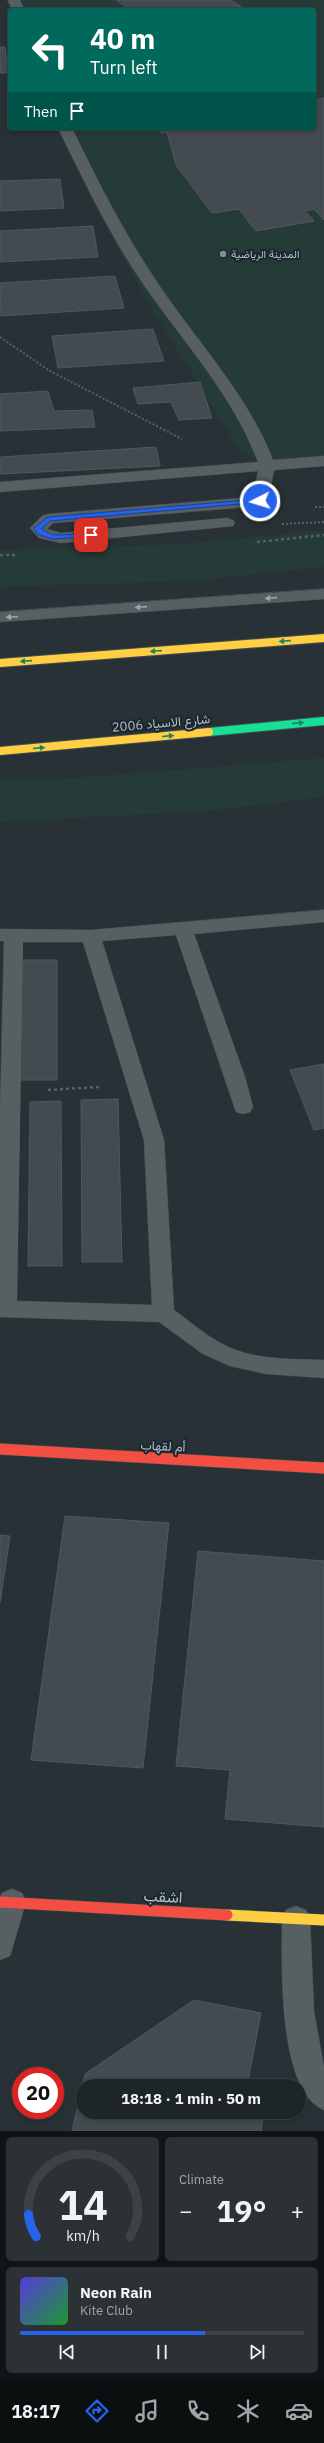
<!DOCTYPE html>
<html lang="en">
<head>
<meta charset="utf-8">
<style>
  :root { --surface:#1e2528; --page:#2b3134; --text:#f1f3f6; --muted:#a1a5a8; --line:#3c4245; --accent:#2563eb }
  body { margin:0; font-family:"IBM Plex Sans",Vazirmatn,sans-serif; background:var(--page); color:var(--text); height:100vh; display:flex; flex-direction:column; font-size:15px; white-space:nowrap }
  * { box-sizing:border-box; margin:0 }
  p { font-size:13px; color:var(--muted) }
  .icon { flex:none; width:22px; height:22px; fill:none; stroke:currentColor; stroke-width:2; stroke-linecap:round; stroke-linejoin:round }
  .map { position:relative; height:2131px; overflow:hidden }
  .side { display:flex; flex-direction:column; gap:6px; padding:6px; background:#101416; flex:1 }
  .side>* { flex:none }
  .guide { position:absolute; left:8px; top:8px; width:308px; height:122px; border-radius:4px; box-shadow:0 2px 6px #0003,0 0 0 1px var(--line); background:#00695c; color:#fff; overflow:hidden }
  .speed { position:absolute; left:12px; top:2067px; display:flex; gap:8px; font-size:20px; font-weight:700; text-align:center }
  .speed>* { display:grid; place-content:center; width:52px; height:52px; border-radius:50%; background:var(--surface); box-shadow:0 2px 6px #0003,0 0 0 1px var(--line); line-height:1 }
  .speed .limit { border:6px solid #d22; background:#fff; color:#111 }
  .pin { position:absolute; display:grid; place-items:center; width:34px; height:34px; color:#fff; margin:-17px; border-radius:8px; box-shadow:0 2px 6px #0006 }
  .me { position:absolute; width:44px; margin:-22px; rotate:265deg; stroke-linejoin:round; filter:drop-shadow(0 0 3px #0008) }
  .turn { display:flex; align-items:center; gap:14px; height:84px; padding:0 16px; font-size:18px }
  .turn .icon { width:52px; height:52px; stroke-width:2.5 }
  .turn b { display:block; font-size:28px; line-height:34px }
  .then { display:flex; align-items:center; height:38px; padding:0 16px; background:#0003; gap:8px; font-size:15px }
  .big { font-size:30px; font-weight:700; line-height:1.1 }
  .side .card { flex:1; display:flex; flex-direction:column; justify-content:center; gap:6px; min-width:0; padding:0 14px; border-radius:6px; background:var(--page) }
  .side .dial { align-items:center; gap:0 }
  .dial svg { height:104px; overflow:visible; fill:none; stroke:var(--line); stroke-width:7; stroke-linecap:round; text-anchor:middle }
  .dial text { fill:var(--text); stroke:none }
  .song { display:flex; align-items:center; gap:12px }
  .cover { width:48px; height:48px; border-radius:6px; background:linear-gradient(135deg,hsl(250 70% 55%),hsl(130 70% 35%)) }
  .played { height:4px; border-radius:2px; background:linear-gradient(90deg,var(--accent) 65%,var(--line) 65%) }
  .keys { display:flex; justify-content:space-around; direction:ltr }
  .heat { display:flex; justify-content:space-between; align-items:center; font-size:22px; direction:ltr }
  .side .tiles { flex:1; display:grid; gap:6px; grid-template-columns:1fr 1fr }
  .card:last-child { grid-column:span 2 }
  .trip { position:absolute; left:76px; top:2079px; width:230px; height:40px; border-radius:20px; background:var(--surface); box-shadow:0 2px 6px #0003,0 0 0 1px var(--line); font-weight:700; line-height:40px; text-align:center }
  .dock { display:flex; height:64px; justify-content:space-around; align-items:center; background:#0c0f10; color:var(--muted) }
  .dock .icon { width:28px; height:28px }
  .dock .selected { color:var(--accent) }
  .dock b { font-size:18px; color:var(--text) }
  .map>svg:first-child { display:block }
  .green { fill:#253b38 }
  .building { fill:#434b50; stroke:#50585d }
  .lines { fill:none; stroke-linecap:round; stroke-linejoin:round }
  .lane-casing { stroke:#454d52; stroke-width:1 }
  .street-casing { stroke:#454d52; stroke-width:1 }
  .fast-casing { stroke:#454d52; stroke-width:10 }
  .slow-far1-casing { stroke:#454d52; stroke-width:10 }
  .slow-casing { stroke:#454d52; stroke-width:12 }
  .jam-casing { stroke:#454d52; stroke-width:12 }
  .path-far1 { stroke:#596164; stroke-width:2; stroke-dasharray:2 2; stroke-linecap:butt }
  .path { stroke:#596164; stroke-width:2.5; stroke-dasharray:3 3; stroke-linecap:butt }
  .lane { fill:#585f63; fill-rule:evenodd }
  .street { fill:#585f63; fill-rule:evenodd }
  .fast { stroke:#16e098; stroke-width:8 }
  .slow-far1 { stroke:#ffcf43; stroke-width:8 }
  .slow { stroke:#ffcf43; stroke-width:11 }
  .jam { stroke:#f24e42; stroke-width:11 }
  .oneway { fill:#9ba6ae }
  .oneway2 { fill:#188464 }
  .route { fill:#2563eb; stroke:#184099 }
  .poi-dot { fill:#818d94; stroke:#1b2830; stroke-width:1.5 }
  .labels { text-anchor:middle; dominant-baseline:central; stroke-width:4; stroke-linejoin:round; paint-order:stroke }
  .far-poi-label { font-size:11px; fill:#b1bec7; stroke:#1b2830; text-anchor:start }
  .street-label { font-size:13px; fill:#b1bec7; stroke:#1b2830 }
  .near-street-label { font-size:16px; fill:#b1bec7; stroke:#1b2830 }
</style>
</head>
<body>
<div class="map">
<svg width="324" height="2131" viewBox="0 0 324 2131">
  <rect width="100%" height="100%" fill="#283135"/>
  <g class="green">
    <path d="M14 0H324V461L267 465 240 451 149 304 93 203 57 128H314V10H14Z"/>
    <path d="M324 530V567L191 581 0 587V550L183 544Z"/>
    <path d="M324 758V797L208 811 0 822V781L73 778Z"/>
  </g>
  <g class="building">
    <path d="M116 0H230L241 6 214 10H130Z"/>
    <path d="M0 47H5L8 73H0Z"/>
    <path d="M324 98V220L314 209 305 211 314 221 256 231 239 209 212 213 176 165 167 132 161 133 160 128H314V100Z"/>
    <path d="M60 179 64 208 0 211V181Z"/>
    <path d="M93 226 98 257 0 262V231Z"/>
    <path d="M115 276 124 308 1 316 0 283Z"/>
    <path d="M153 329 164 361 58 368 52 336Z"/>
    <path d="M200 382 212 418 179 420 171 402 138 404 133 388Z"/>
    <path d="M48 391 54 411 92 410 95 427 0 431V394Z"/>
    <path d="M156 447 160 466 0 474V457Z"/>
    <path d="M22 960H57V1080H20Z"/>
    <path d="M324 1064V1128L314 1130 290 1070Z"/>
    <path d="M118 1099 122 1262H82L81 1100Z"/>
    <path d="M61 1101 62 1266H28L30 1102Z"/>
    <path d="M65 1516 169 1523 143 1768 31 1760Z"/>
    <path d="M0 1535 10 1536 0 1603Z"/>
    <path d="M198 1551 324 1561V1827L225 1819 230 1770 176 1766Z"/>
    <path d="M194 2000 261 2013 247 2086H83V2112H242L263 2117 261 2131H72L85 2074Z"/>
  </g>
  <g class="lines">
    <g class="lane-casing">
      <g id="lane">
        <path d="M8 0H20L24 10H12Z"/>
        <path d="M58 128H72C98 182 125 235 159 285 198 343 248 395 273 460L324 456V466L274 470 268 501 260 506 53 523 47 529 61 533 227 518 233 520 235 523 233 526 61 543 39 538 30 528 42 516 48 514 253 497 258 471 0 492V482L258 462C234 397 185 344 146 288 111 238 85 183 58 128Z"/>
        <path d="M324 589V599L0 622V612Z"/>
        <path d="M324 910V922L194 934 245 1077 253 1107 250 1112 243 1114 236 1112 176 935 102 941 164 1140 174 1310C193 1324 211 1340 233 1349 261 1360 294 1359 324 1360V1378L266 1374 230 1366 203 1354 159 1322 0 1317V1113L4 941H0V929L91 930ZM23 942H83L144 1140 152 1305 17 1301Z"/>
      </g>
    </g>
    <g class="street-casing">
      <g id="street">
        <path d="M12 1889 22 1893 26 1902 10 1956 0 1960V1897L2 1893Z"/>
        <path d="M296 1906 306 1910 310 1919 314 2012 324 2067V2110C277 2091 282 1963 282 1919L286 1910Z"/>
      </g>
    </g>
    <g class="fast-casing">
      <path id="fast" d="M209 732 324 721"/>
    </g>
    <g class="slow-far1-casing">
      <g id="slow-far1">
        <path d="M0 663 324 638"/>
        <path d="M0 751 209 732"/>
      </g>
    </g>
    <g class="slow-casing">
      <path id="slow" d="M227 1915 324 1920"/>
    </g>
    <g class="jam-casing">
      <g id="jam">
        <path d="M0 1449 324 1468"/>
        <path d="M0 1902 227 1915"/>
      </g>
    </g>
    <g class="path-far1">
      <path d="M0 337 50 371 182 439"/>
      <path d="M315 507H324"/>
      <path d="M282 524 324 522"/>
    </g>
    <g class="path">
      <path d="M257 542 324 535"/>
      <path d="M0 555H16"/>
      <path d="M48 1090 99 1087"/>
    </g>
    <use href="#lane" class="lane"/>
    <use href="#street" class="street"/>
    <use href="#fast" class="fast"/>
    <use href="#slow-far1" class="slow-far1"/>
    <use href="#slow" class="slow"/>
    <use href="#jam" class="jam"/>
  </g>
  <defs><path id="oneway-solid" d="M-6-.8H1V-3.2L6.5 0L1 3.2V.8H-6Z"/></defs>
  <g class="oneway">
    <use href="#oneway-solid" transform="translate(271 598) rotate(176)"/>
    <use href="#oneway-solid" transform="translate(141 607) rotate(176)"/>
    <use href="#oneway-solid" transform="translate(12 617) rotate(177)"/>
  </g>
  <g class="oneway2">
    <use href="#oneway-solid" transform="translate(285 641) rotate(176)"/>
    <use href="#oneway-solid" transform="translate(156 651) rotate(176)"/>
    <use href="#oneway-solid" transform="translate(26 661) rotate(176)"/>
    <use href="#oneway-solid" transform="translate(298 723) rotate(-5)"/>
    <use href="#oneway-solid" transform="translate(168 736) rotate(-5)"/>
    <use href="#oneway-solid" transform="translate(39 748) rotate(-5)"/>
  </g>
  <path class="route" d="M260 499 263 501 262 502 50 521 41 529 53 535 94 534V537H91L52 539 37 534 34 528 48 517Z"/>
  <circle class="poi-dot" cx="223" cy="254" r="4"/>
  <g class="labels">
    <g class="far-poi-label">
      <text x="231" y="254">المدينة الرياضية</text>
    </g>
    <g class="street-label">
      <text transform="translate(161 723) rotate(-5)">شارع الاسياد 2006</text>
      <text transform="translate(163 1446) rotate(3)">أم لقهاب</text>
    </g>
    <g class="near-street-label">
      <text transform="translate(163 1896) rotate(3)">اشقب</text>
    </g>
  </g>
</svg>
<div class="speed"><div class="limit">20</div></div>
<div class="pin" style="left:91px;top:535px;background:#d93025"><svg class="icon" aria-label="arrive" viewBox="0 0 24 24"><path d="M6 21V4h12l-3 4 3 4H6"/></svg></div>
<svg class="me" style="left:260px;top:501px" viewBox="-20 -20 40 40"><circle r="17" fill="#2563eb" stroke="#fff" stroke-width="3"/><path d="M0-11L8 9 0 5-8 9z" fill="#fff"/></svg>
<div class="trip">18:18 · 1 min · 50 m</div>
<div class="guide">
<div class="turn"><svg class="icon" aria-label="left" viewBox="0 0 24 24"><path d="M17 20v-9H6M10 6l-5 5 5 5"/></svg><div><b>40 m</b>Turn left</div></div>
<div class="then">Then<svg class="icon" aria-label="arrive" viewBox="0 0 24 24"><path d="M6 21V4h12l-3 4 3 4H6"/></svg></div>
</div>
</div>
<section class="side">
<div class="tiles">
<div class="card dial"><svg viewBox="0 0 100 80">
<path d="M14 69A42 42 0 1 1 86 69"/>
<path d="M14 69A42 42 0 0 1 8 52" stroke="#2563eb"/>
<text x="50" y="56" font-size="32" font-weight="700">14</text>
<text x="50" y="72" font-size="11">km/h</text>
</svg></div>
<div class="card"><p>Climate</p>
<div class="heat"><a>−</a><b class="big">19°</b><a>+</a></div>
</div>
<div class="card">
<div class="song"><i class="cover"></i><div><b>Neon Rain</b><p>Kite Club</p></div></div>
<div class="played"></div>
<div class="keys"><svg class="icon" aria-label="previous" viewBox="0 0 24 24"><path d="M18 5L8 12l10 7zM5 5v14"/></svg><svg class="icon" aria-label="pause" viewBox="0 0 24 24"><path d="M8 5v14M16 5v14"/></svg><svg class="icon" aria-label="next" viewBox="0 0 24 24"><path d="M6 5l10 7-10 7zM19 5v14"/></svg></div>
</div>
</div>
</section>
<nav class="dock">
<b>18:17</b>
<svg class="icon selected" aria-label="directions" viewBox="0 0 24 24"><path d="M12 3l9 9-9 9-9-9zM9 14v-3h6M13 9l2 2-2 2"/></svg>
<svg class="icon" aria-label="music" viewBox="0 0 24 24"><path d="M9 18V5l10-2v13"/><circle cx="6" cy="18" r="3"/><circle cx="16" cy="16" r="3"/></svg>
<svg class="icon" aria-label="phone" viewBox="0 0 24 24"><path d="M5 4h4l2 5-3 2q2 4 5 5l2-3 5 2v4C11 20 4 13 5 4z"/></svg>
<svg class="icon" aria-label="climate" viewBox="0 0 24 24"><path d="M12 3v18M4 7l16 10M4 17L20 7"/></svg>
<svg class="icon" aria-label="car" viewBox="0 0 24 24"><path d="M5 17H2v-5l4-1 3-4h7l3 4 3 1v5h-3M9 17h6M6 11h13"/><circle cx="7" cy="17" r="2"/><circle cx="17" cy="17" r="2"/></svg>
</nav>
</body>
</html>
